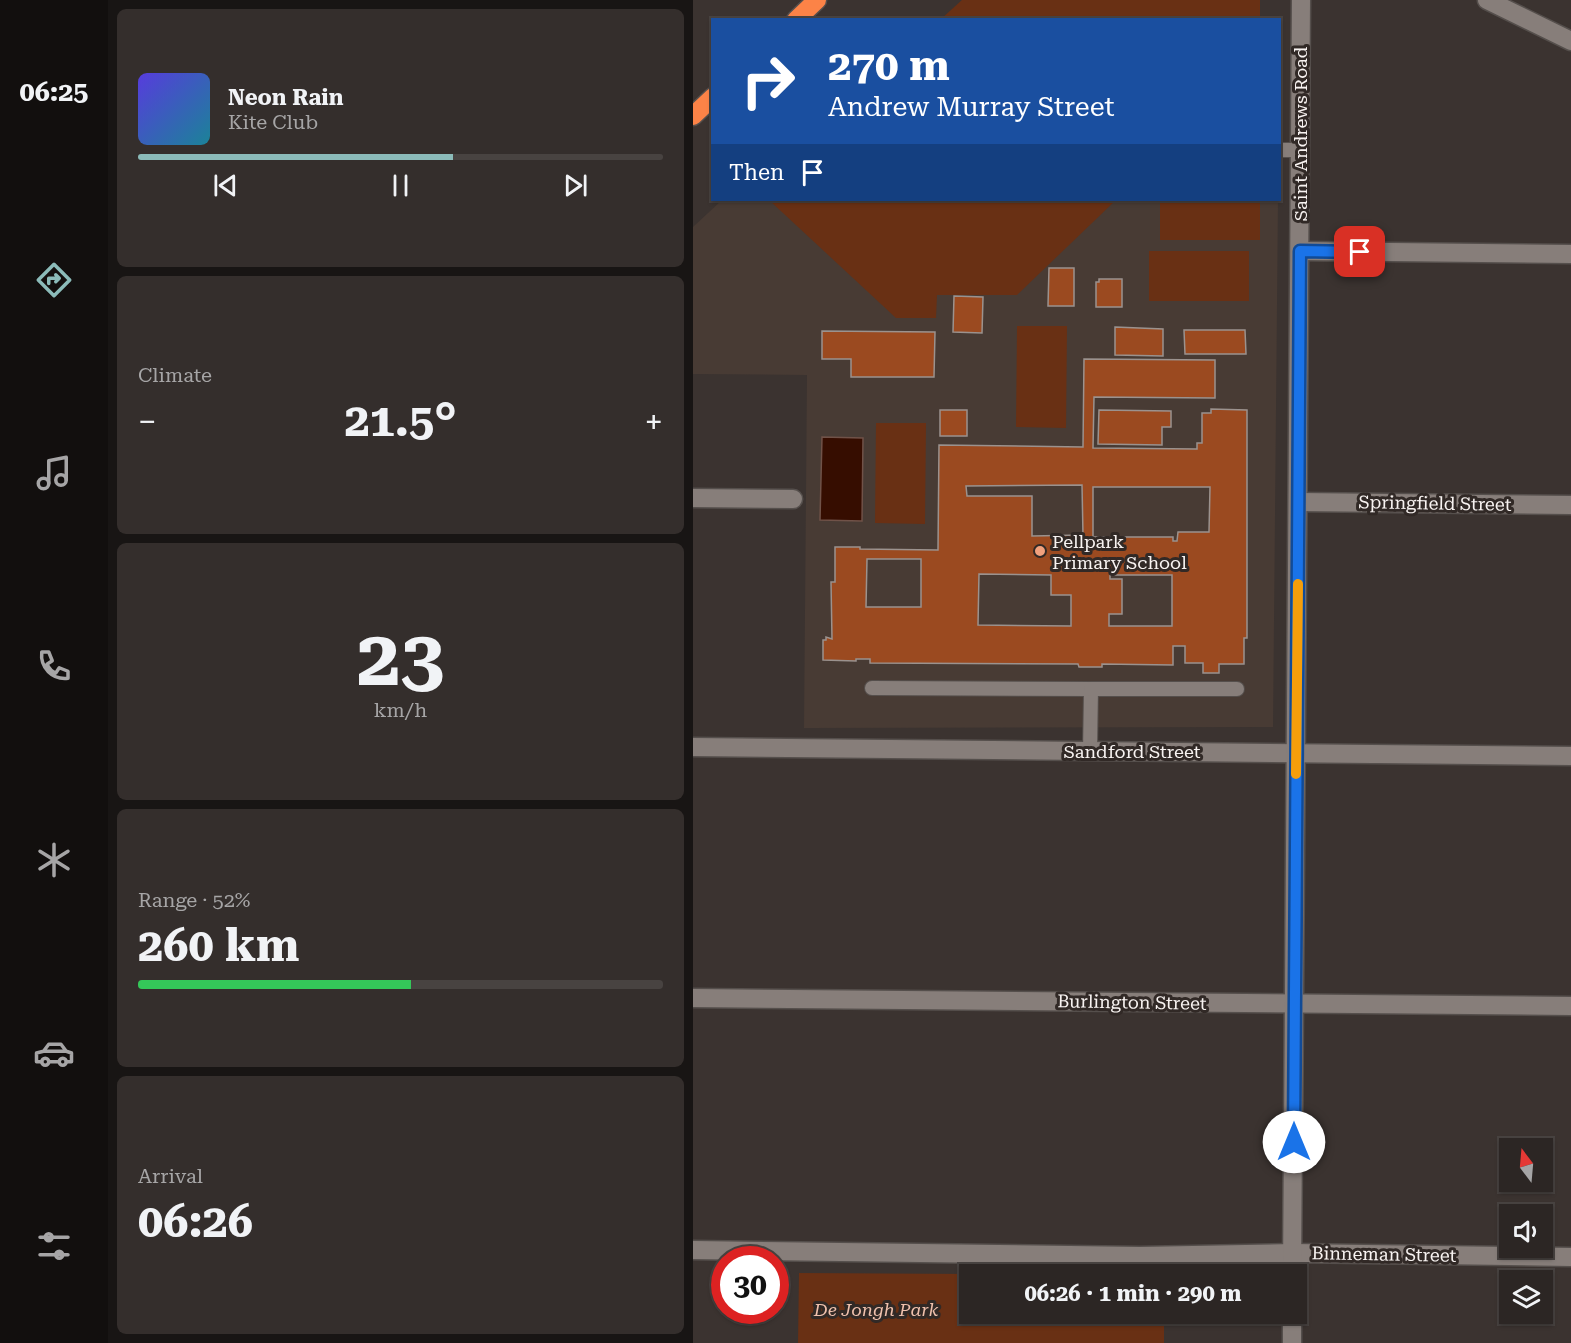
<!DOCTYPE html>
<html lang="en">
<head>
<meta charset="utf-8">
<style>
  :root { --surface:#2c2624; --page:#342e2c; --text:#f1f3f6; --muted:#a6a5a6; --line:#484341; --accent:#8bbbb9 }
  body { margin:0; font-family:"Roboto Serif",serif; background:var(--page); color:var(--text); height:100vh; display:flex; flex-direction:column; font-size:22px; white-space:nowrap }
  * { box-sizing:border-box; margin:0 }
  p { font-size:20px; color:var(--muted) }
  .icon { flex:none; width:33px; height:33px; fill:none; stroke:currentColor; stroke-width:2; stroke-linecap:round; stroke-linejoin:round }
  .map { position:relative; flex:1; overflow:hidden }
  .panel { display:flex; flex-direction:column; gap:9px; padding:9px; background:#181514; width:585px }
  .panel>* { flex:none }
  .top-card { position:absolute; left:18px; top:18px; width:570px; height:183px; border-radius:0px; box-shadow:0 2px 4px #0004,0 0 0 2px var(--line); background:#1a4fa0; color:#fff; overflow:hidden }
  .needle { width:39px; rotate:344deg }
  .controls { position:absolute; left:806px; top:1138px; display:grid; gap:12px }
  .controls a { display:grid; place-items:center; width:54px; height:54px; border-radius:0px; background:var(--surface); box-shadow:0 2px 4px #0004,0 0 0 2px var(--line); font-size:30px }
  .speed { position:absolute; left:18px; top:1246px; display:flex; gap:12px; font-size:30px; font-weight:700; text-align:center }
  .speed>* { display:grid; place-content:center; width:78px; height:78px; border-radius:50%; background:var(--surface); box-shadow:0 2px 4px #0004,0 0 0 2px var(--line); line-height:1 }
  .speed .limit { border:9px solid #d22; background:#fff; color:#111 }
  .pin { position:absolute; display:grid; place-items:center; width:51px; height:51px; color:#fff; margin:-26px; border-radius:12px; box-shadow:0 3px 9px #0006 }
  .me { position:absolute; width:66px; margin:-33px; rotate:0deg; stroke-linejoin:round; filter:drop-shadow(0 0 4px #0008) }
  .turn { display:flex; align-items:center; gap:21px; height:126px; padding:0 18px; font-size:27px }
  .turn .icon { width:78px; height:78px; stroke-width:2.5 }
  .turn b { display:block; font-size:42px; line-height:51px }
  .then { display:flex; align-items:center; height:57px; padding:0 18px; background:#0003; gap:12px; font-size:22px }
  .big { font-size:45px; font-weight:700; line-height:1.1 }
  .panel .card { flex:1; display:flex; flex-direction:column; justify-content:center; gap:9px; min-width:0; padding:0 21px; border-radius:9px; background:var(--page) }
  .panel .dial { align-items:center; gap:0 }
  .dial b { font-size:78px; line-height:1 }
  .song { display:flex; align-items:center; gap:18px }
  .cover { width:72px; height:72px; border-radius:9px; background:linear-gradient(135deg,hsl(250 70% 55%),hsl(190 70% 35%)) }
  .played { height:6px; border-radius:3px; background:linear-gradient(90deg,var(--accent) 60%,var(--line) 60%) }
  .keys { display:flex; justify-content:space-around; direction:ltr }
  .heat { display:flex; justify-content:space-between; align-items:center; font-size:33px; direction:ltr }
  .charge { height:9px; border-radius:4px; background:linear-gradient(90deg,#34c759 52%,var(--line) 0) }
  .trip { position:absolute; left:266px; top:1264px; width:348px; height:60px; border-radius:0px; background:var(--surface); box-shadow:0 2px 4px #0004,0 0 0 2px var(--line); font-weight:700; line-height:60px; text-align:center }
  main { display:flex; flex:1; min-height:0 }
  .tab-bar { display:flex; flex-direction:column; width:108px; justify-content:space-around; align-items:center; background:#120f0e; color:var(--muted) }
  .tab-bar .icon { width:42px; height:42px }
  .tab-bar .active { color:var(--accent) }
  .tab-bar b { font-size:27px; color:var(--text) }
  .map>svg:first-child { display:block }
  .built { fill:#483b34 }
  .green { fill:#693014 }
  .water { fill:#360d00; stroke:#705248; stroke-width:1.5 }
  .building { fill:#9b4a20; stroke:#9b928e; stroke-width:1.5; fill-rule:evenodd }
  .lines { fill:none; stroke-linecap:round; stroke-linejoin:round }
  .lane-casing { stroke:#554f4c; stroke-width:16 }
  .street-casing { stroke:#554f4c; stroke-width:21 }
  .highway-casing { stroke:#554f4c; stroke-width:21 }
  .lane { stroke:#877e7a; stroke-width:14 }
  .street { stroke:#877e7a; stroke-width:18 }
  .highway { stroke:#fc8347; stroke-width:18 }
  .route-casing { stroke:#114b97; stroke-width:15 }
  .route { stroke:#1a73e8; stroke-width:10 }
  .slow { stroke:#f59e0b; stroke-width:10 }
  .poi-dot { fill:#f1a17d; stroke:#312926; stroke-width:2 }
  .labels { text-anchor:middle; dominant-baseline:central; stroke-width:6; stroke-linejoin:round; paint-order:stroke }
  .street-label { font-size:18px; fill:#f8f3f1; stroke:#312926 }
  .poi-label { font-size:18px; fill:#f8f3f1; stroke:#312926; text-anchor:start }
  .park-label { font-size:18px; font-style:italic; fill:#f0c1ad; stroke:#312926 }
</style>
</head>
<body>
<main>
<nav class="tab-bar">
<b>06:25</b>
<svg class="icon active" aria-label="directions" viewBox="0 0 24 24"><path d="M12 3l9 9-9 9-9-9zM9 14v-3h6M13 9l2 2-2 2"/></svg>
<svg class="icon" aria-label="music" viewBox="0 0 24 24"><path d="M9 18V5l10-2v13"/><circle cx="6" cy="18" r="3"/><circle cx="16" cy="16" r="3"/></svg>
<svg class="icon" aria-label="phone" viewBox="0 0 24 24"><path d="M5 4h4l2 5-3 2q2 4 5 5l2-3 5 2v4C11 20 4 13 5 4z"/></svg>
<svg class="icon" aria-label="climate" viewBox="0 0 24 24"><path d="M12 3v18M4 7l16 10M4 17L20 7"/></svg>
<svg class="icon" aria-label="car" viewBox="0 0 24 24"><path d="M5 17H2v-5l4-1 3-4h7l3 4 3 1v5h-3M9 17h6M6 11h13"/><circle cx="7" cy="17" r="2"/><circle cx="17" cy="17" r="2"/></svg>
<svg class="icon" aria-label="filters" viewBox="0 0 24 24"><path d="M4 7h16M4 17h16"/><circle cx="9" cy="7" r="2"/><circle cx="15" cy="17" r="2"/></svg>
</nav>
<section class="panel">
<div class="card">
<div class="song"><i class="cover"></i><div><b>Neon Rain</b><p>Kite Club</p></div></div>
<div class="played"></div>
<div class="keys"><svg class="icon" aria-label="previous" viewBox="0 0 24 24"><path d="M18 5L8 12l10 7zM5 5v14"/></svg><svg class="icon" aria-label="pause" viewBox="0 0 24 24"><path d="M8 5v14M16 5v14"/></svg><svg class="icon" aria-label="next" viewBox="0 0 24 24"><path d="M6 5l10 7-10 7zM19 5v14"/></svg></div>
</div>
<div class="card"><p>Climate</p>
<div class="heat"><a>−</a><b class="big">21.5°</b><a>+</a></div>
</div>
<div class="card dial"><b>23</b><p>km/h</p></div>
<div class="card"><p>Range · 52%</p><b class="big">260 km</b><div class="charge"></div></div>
<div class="card"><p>Arrival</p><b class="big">06:26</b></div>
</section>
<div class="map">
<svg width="878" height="1343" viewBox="0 0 878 1343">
  <rect width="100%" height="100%" fill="#3b3330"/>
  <path class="built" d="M29 200H585L580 727 111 728 114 375 0 374V227Z"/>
  <g class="green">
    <path d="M269 0H567V19H248Z"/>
    <path d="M76 200H423L324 295H244L243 318H203Z"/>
    <rect x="467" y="200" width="100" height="40"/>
    <rect x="456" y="251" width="100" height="50"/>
    <path d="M324 326H374L373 428 323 427Z"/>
    <path d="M183 423H233L232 524 182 523Z"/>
    <path d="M106 1273 461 1275H276V1314H471V1343H105Z"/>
  </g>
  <path class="water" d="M129 437 170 438 169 521 127 520Z"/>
  <g class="building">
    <path d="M356 268H381V306H355Z"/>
    <path d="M406 279H429V307H403V282H406Z"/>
    <path d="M261 296 290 297 289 333 260 332Z"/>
    <path d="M422 327 470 329V356L422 355Z"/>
    <path d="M491 330H552L553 354H492Z"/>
    <path d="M129 331 242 332 241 377H158V359H129Z"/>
    <path d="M391 359 522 360V398L401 397 400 448 504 449V443H509V413H518V409L554 410V638H551V664H526V673H510V663H492V646H480V665L409 664V667H386L385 664 177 663V659H163V661L130 660V640H133V637L139 639 138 582H142V547H167V549L245 550 246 445 390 447ZM389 485 390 535 339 536V496H274L273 486ZM400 487H517L516 532H485L484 541H480V537H400ZM174 559H228V607H173ZM286 574 358 575V595H378V626L285 625ZM417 575H479V626H416V614H429V579H417Z"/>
    <rect x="247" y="410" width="27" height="26"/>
    <path d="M406 410 478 411V427H469V445L405 444Z"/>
  </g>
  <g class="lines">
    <g class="lane-casing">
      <g id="lane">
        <path d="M586 150H607"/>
        <path d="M179 688 398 689 397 751"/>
        <path d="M398 689H544"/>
      </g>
    </g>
    <g class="street-casing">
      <g id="street">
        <path d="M794 0 878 41"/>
        <path d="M607 251 878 254"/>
        <path d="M0 498 100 499"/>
        <path d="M605 502 878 505"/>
        <path d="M0 747 878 756"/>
        <path d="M0 998 878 1006"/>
        <path d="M0 1250 447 1256 600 1253 878 1257"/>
        <path d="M599 1275 608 0"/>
        <path d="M599 1343V1314"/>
      </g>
    </g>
    <g class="highway-casing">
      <g id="highway">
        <path d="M103 20 124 0"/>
        <path d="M0 116 20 97"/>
      </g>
    </g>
    <use href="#lane" class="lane"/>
    <use href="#street" class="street"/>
    <use href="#highway" class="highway"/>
  </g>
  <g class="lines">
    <g class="route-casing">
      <path id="route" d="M601 1142 607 251 667 252"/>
    </g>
    <use href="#route" class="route"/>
    <path class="slow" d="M603 774 605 584"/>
  </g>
  <circle class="poi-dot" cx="347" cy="551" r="6"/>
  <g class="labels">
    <g class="street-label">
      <text transform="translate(607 134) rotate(-90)">Saint Andrews Road</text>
      <text transform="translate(742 503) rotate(1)">Springfield Street</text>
      <text x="439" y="751">Sandford Street</text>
      <text transform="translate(439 1002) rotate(1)">Burlington Street</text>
      <text transform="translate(691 1254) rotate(1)">Binneman Street</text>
    </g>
    <g class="poi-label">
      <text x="359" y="541">Pellpark<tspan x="359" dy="21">Primary School</tspan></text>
    </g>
    <g class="park-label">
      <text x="183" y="1309">De Jongh Park</text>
    </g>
  </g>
</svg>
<div class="controls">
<a><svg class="needle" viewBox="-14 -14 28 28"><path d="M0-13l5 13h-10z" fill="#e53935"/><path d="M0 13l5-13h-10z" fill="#a6a5a6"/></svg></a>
<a><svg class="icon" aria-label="sound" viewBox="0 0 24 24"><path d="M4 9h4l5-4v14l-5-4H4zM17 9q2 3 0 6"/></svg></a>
<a><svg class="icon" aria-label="layers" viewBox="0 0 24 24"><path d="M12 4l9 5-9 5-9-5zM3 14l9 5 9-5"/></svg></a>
</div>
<div class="speed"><div class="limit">30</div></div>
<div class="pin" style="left:667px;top:252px;background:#d93025"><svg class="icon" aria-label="arrive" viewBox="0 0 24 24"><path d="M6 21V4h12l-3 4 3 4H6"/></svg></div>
<svg class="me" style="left:601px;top:1142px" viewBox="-20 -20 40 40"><circle r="19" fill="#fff"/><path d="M0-13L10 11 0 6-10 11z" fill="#1a73e8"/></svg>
<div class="trip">06:26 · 1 min · 290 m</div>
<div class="top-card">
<div class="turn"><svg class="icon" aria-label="right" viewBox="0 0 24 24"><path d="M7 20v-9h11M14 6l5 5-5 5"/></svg><div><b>270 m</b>Andrew Murray Street</div></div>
<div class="then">Then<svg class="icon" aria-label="arrive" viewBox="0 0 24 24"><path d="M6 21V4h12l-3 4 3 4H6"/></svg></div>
</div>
</div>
</main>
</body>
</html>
